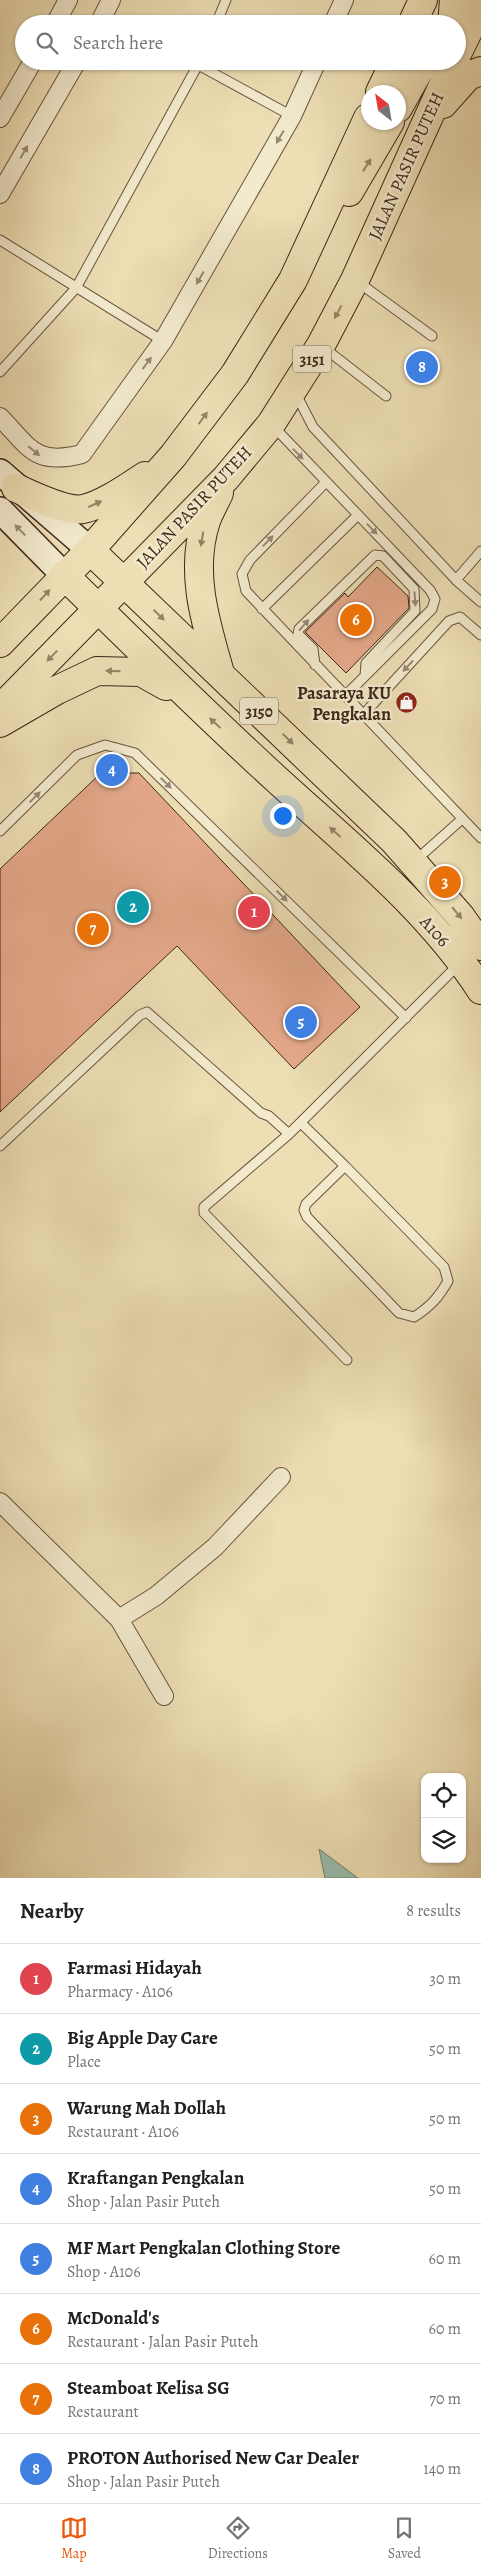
<!DOCTYPE html>
<html lang="en">
<head>
<meta charset="utf-8">
<style>
  :root { --surface:#fff; --page:#f2f2f2; --text:#202124; --muted:#757577; --line:#e0e0e0; --accent:#ea580c }
  body { margin:0; font-family:Alegreya,serif; background:var(--page); color:var(--text) }
  .controls { position:absolute; right:15px; bottom:15px; display:grid; overflow:hidden; border-radius:10px; box-shadow:0 1px 4px #0004 }
  .controls button { width:45px; height:45px; display:grid; place-items:center; padding:0; border:0; border-bottom:1px solid var(--line); background:var(--surface); color:var(--text); font:25px sans-serif }
  .compass { position:absolute; left:361px; top:85px; width:45px; height:45px; border-radius:50%; background:var(--surface); box-shadow:0 1px 4px #0004; rotate:329deg }
  .you { position:absolute; left:282px; top:815px; width:18px; height:18px; margin:-12px; border:4px solid #fff; border-radius:50%; background:#1a73e8; box-shadow:0 0 0 8px #1a73e833 }
  .badge { display:grid; place-items:center; width:32px; height:32px; border-radius:50%; background:var(--accent); color:#fff; font-size:16px; font-weight:700 }
  .pin { position:absolute; translate:-50% -50%; border:2px solid #fff; box-shadow:0 1px 5px #0006 }
  .list { margin:0; padding:0; list-style:none }
  h2 { display:flex; justify-content:space-between; align-items:center; height:65px; margin:0; padding:0 20px; font-size:21px }
  h2 small { font-size:16px; font-weight:400; color:var(--muted) }
  .list li { display:grid; grid-template-columns:32px 1fr auto; gap:15px; align-items:center; box-sizing:border-box; height:70px; padding:0 20px; border-top:1px solid var(--line) }
  .list b { display:block; font-size:19px; white-space:nowrap }
  .list p { margin:0; font-size:16px; white-space:nowrap; color:var(--muted) }
  .list em { font-size:16px; font-style:normal; color:var(--muted) }
  .icon { flex:none; width:28px; height:28px; fill:none; stroke:currentColor; stroke-width:2; stroke-linecap:round; stroke-linejoin:round }
  .map { position:relative; flex:none; width:481px; height:1878px; overflow:hidden }
  .search { position:absolute; background:var(--surface); box-shadow:0 1px 4px #0004; left:15px; right:15px; top:15px; height:55px; display:flex; align-items:center; gap:12px; box-sizing:border-box; padding:0 18px; border-radius:28px; color:var(--muted); font-size:19px }
  .sheet { height:625px; background:var(--surface) }
  nav { display:flex; justify-content:space-around; align-items:center; box-sizing:border-box; height:70px; border-top:1px solid var(--line); background:var(--surface); font-size:14px; color:var(--muted) }
  nav a { display:grid; justify-items:center; gap:2px }
  nav .on { color:var(--accent) }
  .map>svg:first-child { display:block }
  .water { fill:#99bcac; stroke:#748071 }
  .building { fill:#e5a98b; stroke:#3d2619 }
  .lines { fill:none; stroke-linecap:round; stroke-linejoin:round }
  .lane-casing { stroke:#695440; stroke-width:11 }
  .street-casing { stroke:#695440; stroke-width:20 }
  .secondary-casing { stroke:#3d2619; stroke-width:28 }
  .primary-casing { stroke:#3d2619; stroke-width:30 }
  .lane { stroke:#f3eace; stroke-width:9 }
  .street { stroke:#f3eace; stroke-width:18 }
  .secondary { stroke:#f3eace; stroke-width:25 }
  .primary { stroke:#eddeb4; stroke-width:28 }
  .oneway { fill:#988874 }
  .oneway2 { fill:#958266 }
  .labels { text-anchor:middle; stroke-width:5; stroke-linejoin:round; paint-order:stroke }
  .shield { fill:#f3eace; stroke:#74614f; stroke-width:1 }
  .shield-label { font-size:16px; font-weight:bold; fill:#3d2619 }
  .street-label { font-size:18px; fill:#3d2619; stroke:#f3eace }
  .poi-label { font-size:18px; font-weight:bold; fill:#3d2619; stroke:#f3eace; text-anchor:end }
</style>
</head>
<body>
<div class="map">
<svg width="481" height="1878" viewBox="0 0 481 1878">
  <rect width="100%" height="100%" fill="#eddeb4"/>
  <filter id="stains"><feTurbulence type="fractalNoise" baseFrequency=".004" numOctaves="4"/><feColorMatrix values="0 0 0 0 .2 0 0 0 0 .09 0 0 0 0 .02 0 0 0 .5 -.17"/></filter>
  <radialGradient id="worn" r=".72"><stop offset=".6" stop-color="#630" stop-opacity="0"/><stop offset="1" stop-color="#630" stop-opacity=".3"/></radialGradient>
  <!-- water -->
  <path class="water" d="M 319,1849 L 358,1878 L 325,1878 Z"/>
  <!-- building -->
  <path class="building" d="M 377,567 L 408,596 L 409,608 L 346,673 L 305,632 L 345,593 L 348,597 Z
    M 101,773 L 139,773 L 360,1007 L 294,1069 L 177,946 L 0,1112 L 0,869 Z"/>
  <g class="lines">
    <defs>
      <path id="lane" d="M 103,17 L 116,24
        M 216,24 L 226,0
        M 191,61 L 292,116
        M 0,240 L 163,341
        M 358,282 L 432,336
        M 323,347 L 386,396
        M 0,372 L 76,288 L 200,61
        M 296,394 L 313,427 L 456,580 L 481,602
        M 273,426 L 430,590 L 435,599 L 432,609 L 345,696
        M 326,482 L 250,560 L 242,574 L 246,591 L 481,838
        M 456,580 L 481,551
        M 262,609 L 358,515
        M 315,665 L 313,649 L 298,634 L 299,629 L 375,555 L 383,556 L 414,589 L 415,611 L 366,663 L 365,676
        M 363,715 L 449,621 L 460,617 L 481,635
        M 0,831 L 77,755 L 105,745 L 135,753 L 406,1018
        M 416,860 L 462,819
        M 301,1123 L 345,1166 L 306,1204 L 304,1210 L 307,1217 L 399,1313 L 414,1317 C 430,1307 439,1297 448,1281 L 444,1267 L 345,1166
        M 289,1134 L 204,1207 L 204,1213 L 347,1360
        M 0,1146 L 140,1015 L 147,1012 L 261,1113 L 269,1116 L 289,1134 L 458,965"/>
      <path id="street" d="M 55,24 L 68,0
        M 99,24 L 111,0
        M 333,24 L 344,0
        M 0,118 L 33,61
        M 0,194 L 77,61
        M 0,417 C 30,448 35,466 82,454 L 163,341 L 292,116 L 317,61
        M 0,1502 L 119,1619 L 156,1596 L 215,1547 L 281,1477
        M 119,1619 L 164,1696"/>
      <path id="secondary" d="M 0,472 L 90,550
        M 0,510 L 64,575"/>
      <path id="primary" d="M 412,24 L 423,0
        M 452,24 L 454,0
        M 457,54 L 481,5
        M 380,92 L 395,61
        M 443,104 L 468,76 L 481,71
        M 398,108 L 421,67 L 427,61
        M 349,192 L 390,122
        M 16,488 C 31,495 67,512 83,509 C 103,505 128,487 145,476
        M 219,493 C 215,502 209,512 206,521 C 189,572 206,624 220,673
        M 90,550 L 394,841 L 461,917 L 481,946
        M 64,575 C 133,643 202,711 274,777 C 346,843 427,907 481,990
        M 0,643 L 90,550 L 173,456 L 235,374 L 293,280 L 368,118
        M 0,709 L 226,478 L 271,424 L 321,345 L 355,280 L 454,61
        M 0,723 L 57,690 L 97,671 L 141,672 L 166,686"/>
    </defs>
    <!-- lane casing -->
    <use href="#lane" class="lane-casing"/>
    <!-- street casing -->
    <use href="#street" class="street-casing"/>
    <!-- secondary casing -->
    <use href="#secondary" class="secondary-casing"/>
    <!-- primary casing -->
    <use href="#primary" class="primary-casing"/>
    <!-- lane -->
    <use href="#lane" class="lane"/>
    <!-- street -->
    <use href="#street" class="street"/>
    <!-- secondary -->
    <use href="#secondary" class="secondary"/>
    <!-- primary -->
    <use href="#primary" class="primary"/>
  </g>
  <!-- one-way arrows -->
  <defs><path id="oneway-solid" d="M-6-.8H1V-3.2L6.5 0L1 3.2V.8H-6Z" transform="scale(1.25)"/></defs>
  <g class="oneway">
    <use href="#oneway-solid" transform="translate(280 137) rotate(120)"/>
    <use href="#oneway-solid" transform="translate(24 152) rotate(-60)"/>
    <use href="#oneway-solid" transform="translate(200 278) rotate(120)"/>
    <use href="#oneway-solid" transform="translate(147 363) rotate(-54)"/>
    <use href="#oneway-solid" transform="translate(34 451) rotate(40)"/>
    <use href="#oneway-solid" transform="translate(298 454) rotate(46)"/>
    <use href="#oneway-solid" transform="translate(372 529) rotate(46)"/>
    <use href="#oneway-solid" transform="translate(20 530) rotate(-134)"/>
    <use href="#oneway-solid" transform="translate(268 541) rotate(-46)"/>
    <use href="#oneway-solid" transform="translate(415 599) rotate(86)"/>
    <use href="#oneway-solid" transform="translate(304 625) rotate(-49)"/>
    <use href="#oneway-solid" transform="translate(408 666) rotate(133)"/>
    <use href="#oneway-solid" transform="translate(166 783) rotate(44)"/>
    <use href="#oneway-solid" transform="translate(35 797) rotate(-44)"/>
    <use href="#oneway-solid" transform="translate(282 896) rotate(44)"/>
  </g>
  <g class="oneway2">
    <use href="#oneway-solid" transform="translate(367 165) rotate(-58)"/>
    <use href="#oneway-solid" transform="translate(338 312) rotate(118)"/>
    <use href="#oneway-solid" transform="translate(203 418) rotate(-54)"/>
    <use href="#oneway-solid" transform="translate(95 504) rotate(-24)"/>
    <use href="#oneway-solid" transform="translate(202 539) rotate(100)"/>
    <use href="#oneway-solid" transform="translate(45 595) rotate(-47)"/>
    <use href="#oneway-solid" transform="translate(159 615) rotate(44)"/>
    <use href="#oneway-solid" transform="translate(52 656) rotate(134)"/>
    <use href="#oneway-solid" transform="translate(113 671) rotate(-179)"/>
    <use href="#oneway-solid" transform="translate(215 723) rotate(-138)"/>
    <use href="#oneway-solid" transform="translate(288 739) rotate(44)"/>
    <use href="#oneway-solid" transform="translate(335 832) rotate(-138)"/>
    <use href="#oneway-solid" transform="translate(457 913) rotate(50)"/>
  </g>
  <!-- icons -->
  <defs>
    <symbol id="shop-disc" viewBox="-11 -11 22 22"><circle r="9.5" fill="#8f2418" stroke="#f3eace"/><path d="M-5-2.5h2.3a2.7 3.5 0 0 1 5.4 0H5L5.5 6h-11ZM-1.5-2.5h3a1.5 2.3 0 0 0-3 0Z" fill="#fff"/></symbol>
  </defs>
  <g fill-rule="evenodd">
    <use href="#shop-disc" x="394" y="690" width="25" height="25"/>
  </g>
  <g class="labels">
    <!-- shield labels -->
    <g class="shield">
      <rect x="293" y="345.5" width="38" height="27" rx="4"/>
      <rect x="240" y="697.5" width="38" height="27" rx="4"/>
    </g>
    <g class="shield-label">
      <text x="312" y="365">3151</text>
      <text x="259" y="717">3150</text>
    </g>
    <!-- street labels -->
    <g class="street-label">
      <text transform="translate(406 166) rotate(-66)" y="6">JALAN PASIR PUTEH</text>
      <text transform="translate(194 507) rotate(-47)" y="6">JALAN PASIR PUTEH</text>
      <text transform="translate(435 931) rotate(48)" y="6">A106</text>
    </g>
    <!-- poi labels -->
    <g class="poi-label">
      <text x="391" y="699">Pasaraya KU<tspan x="391" dy="21">Pengkalan</tspan></text>
    </g>
  </g>
  <rect width="100%" height="100%" filter="url(#stains)"/>
  <rect width="100%" height="100%" fill="url(#worn)"/>
</svg>
<div class="controls">
<button><svg class="icon" aria-label="locate" viewBox="0 0 24 24"><circle cx="12" cy="12" r="6"/><path d="M12 2v4M12 18v4M2 12h4M18 12h4"/></svg></button>
<button><svg class="icon" aria-label="layers" viewBox="0 0 24 24"><path d="M12 4l9 5-9 5-9-5zM3 14l9 5 9-5"/></svg></button>
</div>
<svg class="compass" viewBox="-18 -18 36 36"><path d="M0-13l5 13h-10z" fill="#e53935"/><path d="M0 13l5-13h-10z" fill="#757577"/></svg>
<div class="you"></div>
<div class="pin badge" style="left:254px;top:912px;background:#e0444e">1</div>
<div class="pin badge" style="left:133px;top:907px;background:#0f9aa8">2</div>
<div class="pin badge" style="left:445px;top:882px;background:#e8710a">3</div>
<div class="pin badge" style="left:112px;top:770px;background:#3f7fe0">4</div>
<div class="pin badge" style="left:301px;top:1022px;background:#3f7fe0">5</div>
<div class="pin badge" style="left:356px;top:620px;background:#e8710a">6</div>
<div class="pin badge" style="left:93px;top:929px;background:#e8710a">7</div>
<div class="pin badge" style="left:422px;top:367px;background:#3f7fe0">8</div>
<div class="search"><svg class="icon" aria-label="search" viewBox="0 0 24 24"><circle cx="10" cy="10" r="6"/><path d="M15 15l6 6"/></svg>Search here</div>
</div>
<section class="sheet">
<h2>Nearby<small>8 results</small></h2>
<ul class="list">
<li><span class="badge" style="background:#e0444e">1</span><div><b>Farmasi Hidayah</b><p>Pharmacy · A106</p></div><em>30 m</em></li>
<li><span class="badge" style="background:#0f9aa8">2</span><div><b>Big Apple Day Care</b><p>Place</p></div><em>50 m</em></li>
<li><span class="badge" style="background:#e8710a">3</span><div><b>Warung Mah Dollah</b><p>Restaurant · A106</p></div><em>50 m</em></li>
<li><span class="badge" style="background:#3f7fe0">4</span><div><b>Kraftangan Pengkalan</b><p>Shop · Jalan Pasir Puteh</p></div><em>50 m</em></li>
<li><span class="badge" style="background:#3f7fe0">5</span><div><b>MF Mart Pengkalan Clothing Store</b><p>Shop · A106</p></div><em>60 m</em></li>
<li><span class="badge" style="background:#e8710a">6</span><div><b>McDonald's</b><p>Restaurant · Jalan Pasir Puteh</p></div><em>60 m</em></li>
<li><span class="badge" style="background:#e8710a">7</span><div><b>Steamboat Kelisa SG</b><p>Restaurant</p></div><em>70 m</em></li>
<li><span class="badge" style="background:#3f7fe0">8</span><div><b>PROTON Authorised New Car Dealer</b><p>Shop · Jalan Pasir Puteh</p></div><em>140 m</em></li>
</ul>
</section>
<nav>
<a class="on"><svg class="icon" aria-label="map" viewBox="0 0 24 24"><path d="M3 6l6-2 6 2 6-2v14l-6 2-6-2-6 2zM9 4v14M15 6v14"/></svg>Map</a>
<a><svg class="icon" aria-label="directions" viewBox="0 0 24 24"><path d="M12 3l9 9-9 9-9-9zM9 14v-3h6M13 9l2 2-2 2"/></svg>Directions</a>
<a><svg class="icon" aria-label="saved" viewBox="0 0 24 24"><path d="M7 4h10v16l-5-4-5 4z"/></svg>Saved</a>
</nav>
</body>
</html>
